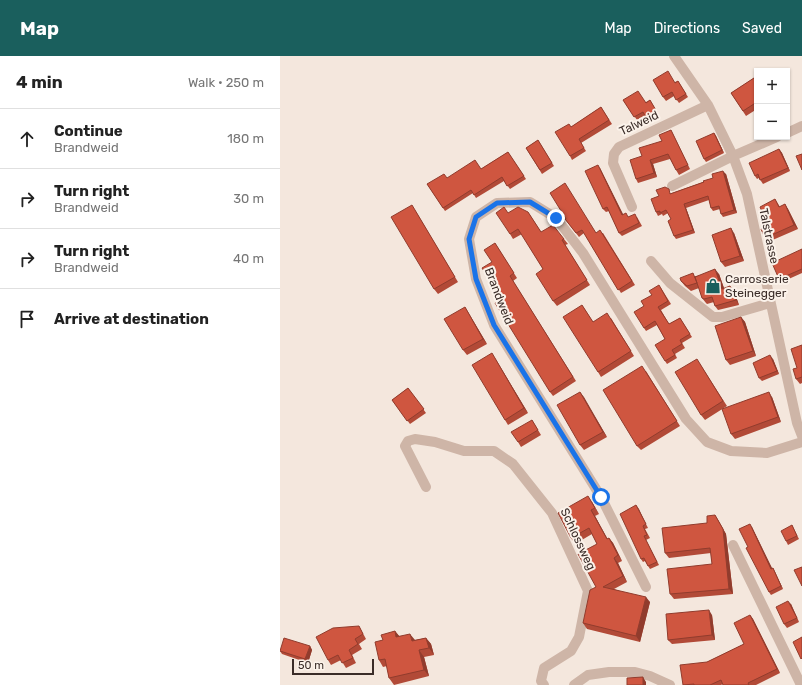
<!DOCTYPE html>
<html lang="en">
<head>
<meta charset="utf-8">
<style>
  :root { --surface:#fff; --page:#f6f6f6; --text:#222; --muted:#767676; --line:#e0e0e0; --accent:#1a5f5d }
  body { margin:0; font-family:Rubik,sans-serif; background:var(--page); color:var(--text) }
  .controls { position:absolute; right:12px; top:12px; display:grid; overflow:hidden; border-radius:0px; box-shadow:0 1px 3px #0004 }
  .controls button { width:36px; height:36px; display:grid; place-items:center; padding:0; border:0; border-bottom:1px solid var(--line); background:var(--surface); color:var(--text); font:20px sans-serif }
  .scale { position:absolute; left:12px; bottom:10px; width:82px; box-sizing:border-box; padding-left:4px; border:2px solid #3a2c28; border-top:0; font-size:11px; line-height:14px; white-space:nowrap; color:#3a2c28; -webkit-text-stroke:3px #fbf2ea; paint-order:stroke }
  .stop { position:absolute; width:12px; height:12px; margin:-9px; border:3px solid #1a73e8; border-radius:50%; background:#fff }
  .stop.end { background:#1a73e8; border-color:#fff; box-shadow:0 1px 4px #0008 }
  .list { margin:0; padding:0; list-style:none }
  h2 { display:flex; justify-content:space-between; align-items:center; height:52px; margin:0; padding:0 16px; font-size:17px }
  h2 small { font-size:13px; font-weight:400; color:var(--muted) }
  .list li { display:grid; grid-template-columns:26px 1fr auto; gap:12px; align-items:center; box-sizing:border-box; height:60px; padding:0 16px; border-top:1px solid var(--line) }
  .list b { display:block; font-size:15px; white-space:nowrap }
  .list p { margin:0; font-size:13px; white-space:nowrap; color:var(--muted) }
  .list em { font-size:13px; font-style:normal; color:var(--muted) }
  .icon { flex:none; width:22px; height:22px; fill:none; stroke:currentColor; stroke-width:2; stroke-linecap:round; stroke-linejoin:round }
  .map { position:relative; flex:none; width:522px; height:629px; overflow:hidden }
  header { display:flex; align-items:center; gap:24px; box-sizing:border-box; height:56px; padding:0 20px; background:var(--accent); color:#fff }
  header strong { font-size:19px }
  nav { display:flex; gap:22px; margin-inline-start:auto; font-size:14px }
  main { display:flex }
  aside { flex:1; background:var(--surface) }
  .map>svg:first-child { display:block }
  .lines { fill:none; stroke-linecap:round; stroke-linejoin:round }
  .minor { stroke:#ceb5a7; stroke-width:10 }
  .wall { fill:#b24a37 }
  .shaded-wall { fill:#913c2d }
  .building { fill:#cf5640; stroke:#913c2d }
  .route { stroke:#1a73e8; stroke-width:5 }
  .labels { text-anchor:middle; stroke-width:4; stroke-linejoin:round; paint-order:stroke }
  .street-label { font-size:12px; fill:#3a2c28; stroke:#fbf2ea }
  .poi-label { font-size:12px; fill:#3a2c28; stroke:#fbf2ea; text-anchor:start }
</style>
</head>
<body>
<header>
<strong>Map</strong>
<nav><a>Map</a><a>Directions</a><a>Saved</a></nav>
</header>
<main>
<aside>
<h2>4 min<small>Walk · 250 m</small></h2>
<ul class="list">
<li><svg class="icon" aria-label="ahead" viewBox="0 0 24 24"><path d="M12 20V5M6 11l6-6 6 6"/></svg><div><b>Continue</b><p>Brandweid</p></div><em>180 m</em></li>
<li><svg class="icon" aria-label="right" viewBox="0 0 24 24"><path d="M7 20v-9h11M14 6l5 5-5 5"/></svg><div><b>Turn right</b><p>Brandweid</p></div><em>30 m</em></li>
<li><svg class="icon" aria-label="right" viewBox="0 0 24 24"><path d="M7 20v-9h11M14 6l5 5-5 5"/></svg><div><b>Turn right</b><p>Brandweid</p></div><em>40 m</em></li>
<li><svg class="icon" aria-label="arrive" viewBox="0 0 24 24"><path d="M6 21V4h12l-3 4 3 4H6"/></svg><div><b>Arrive at destination</b></div></li>
</ul>
</aside>
<div class="map">
<svg width="522" height="629" viewBox="0 0 522 629">
  <rect width="100%" height="100%" fill="#f4e7dd"/>
  <g class="lines">
    <!-- minor -->
    <path class="minor" d="M 394,0 L 428,49 L 453,100 L 467,138 L 517,367 L 522,380
      M 507,77 L 522,70
      M 392,130 L 453,100 L 497,81
      M 352,151 L 333,107 L 334,98 L 339,91 L 428,49
      M 371,205 L 390,227 L 433,261 L 442,261 L 490,247
      M 146,431 L 125,390 L 128,385 L 135,383 L 155,386 L 184,395 L 214,395 L 233,408 L 272,457 L 308,535 L 299,581 L 291,595 L 264,612 L 261,625 L 264,629
      M 453,489 L 521,629
      M 366,531 L 321,441 L 214,269 L 196,223 L 189,183 L 196,161 L 217,147 L 250,146 L 276,162 L 303,197 L 406,363 L 427,386 L 451,395 L 487,397 L 522,386
      M 294,629 L 308,619 L 329,616 L 355,616 L 370,620 L 390,629"/>
  </g>
  <!-- wall -->
  <path class="wall" d="M 477,20 L 477,53 L 466,60 L 451,37 Z
    M 398,25 L 408,41 L 399,47 L 394,40 L 386,45 L 383,41 L 395,26 Z
    M 343,44 L 366,46 L 370,44 L 379,59 L 369,65 L 365,59 L 357,64 Z
    M 321,51 L 332,68 L 301,87 L 306,95 L 292,104 L 290,100 L 291,71 Z
    M 391,74 L 393,78 L 410,113 L 399,119 L 396,114 L 390,103 L 373,108 L 377,121 L 358,127 L 356,123 L 362,100 L 382,85 Z
    M 434,77 L 436,80 L 444,97 L 426,106 L 424,103 Z
    M 258,84 L 274,110 L 262,118 L 246,92 Z
    M 499,93 L 502,97 L 510,115 L 483,128 L 479,122 L 477,123 L 475,120 Z
    M 228,96 L 246,123 L 230,133 L 224,125 L 196,142 L 193,137 L 165,155 L 147,128 L 201,113 Z
    M 320,112 L 343,159 L 348,161 L 357,161 L 362,170 L 342,180 L 339,177 L 329,155 L 326,156 L 323,153 Z
    M 446,118 L 457,157 L 443,161 L 441,158 L 440,153 L 433,155 L 431,152 L 429,144 L 406,152 L 415,177 L 396,183 L 394,180 L 391,163 L 388,157 L 383,160 L 382,158 L 378,160 L 376,156 L 379,140 L 392,137 Z
    M 495,143 L 500,151 L 505,148 L 508,153 L 518,173 L 488,186 L 485,182 Z
    M 135,154 L 178,226 L 158,238 L 154,233 Z
    M 248,156 L 261,176 L 284,183 L 288,188 L 285,189 L 310,229 L 277,250 L 273,245 L 263,213 L 242,178 L 233,183 L 230,178 L 228,157 Z
    M 285,163 L 316,177 L 323,177 L 355,229 L 341,237 L 304,177 L 299,181 Z
    M 454,177 L 464,205 L 445,211 L 441,206 Z
    M 215,187 L 237,222 L 233,225 L 296,325 L 273,340 L 270,336 L 222,243 Z
    M 522,193 L 522,217 L 502,226 L 499,223 Z
    M 439,218 L 444,232 L 454,235 L 459,249 L 438,254 L 435,250 L 434,246 L 427,248 L 426,247 L 422,242 L 419,232 L 411,235 L 405,230 L 401,225 L 416,220 Z
    M 381,232 L 391,248 L 381,254 L 389,268 L 400,262 L 412,281 L 402,287 L 405,292 L 395,298 L 397,302 L 387,308 L 385,305 L 385,283 L 377,269 L 366,275 L 364,272 L 364,250 L 372,239 Z
    M 302,249 L 313,266 L 331,262 L 354,300 L 321,321 L 318,316 Z
    M 185,251 L 207,288 L 187,299 L 183,294 Z
    M 461,261 L 465,266 L 476,300 L 450,309 L 446,304 Z
    M 522,289 L 522,327 L 520,328 L 516,323 L 517,312 Z
    M 215,302 L 248,357 L 228,369 L 225,364 Z
    M 493,303 L 499,318 L 482,325 L 479,322 Z
    M 420,308 L 447,350 L 425,364 L 421,359 Z
    M 366,315 L 400,370 L 361,394 L 357,390 Z
    M 128,332 L 146,357 L 130,368 L 112,344 Z
    M 300,336 L 327,381 L 304,394 L 300,389 Z
    M 492,341 L 501,366 L 455,383 L 451,378 Z
    M 252,364 L 261,379 L 241,391 L 238,386 Z
    M 312,446 L 319,458 L 315,460 L 327,483 L 329,482 L 333,487 L 342,505 L 338,507 L 347,526 L 334,533 L 370,546 L 360,586 L 307,573 L 303,567 L 316,531 L 317,488 L 312,478 L 295,488 L 291,482 Z
    M 356,449 L 368,472 L 365,473 L 370,482 L 366,484 L 379,509 L 370,513 L 365,505 L 363,506 L 361,503 Z
    M 435,459 L 438,464 L 446,478 L 453,538 L 394,543 L 390,538 L 432,508 L 431,497 L 389,502 L 385,497 L 427,467 Z
    M 512,469 L 519,483 L 508,489 L 506,485 Z
    M 472,471 L 492,513 L 493,512 L 495,516 L 503,533 L 491,539 L 489,536 L 468,491 Z
    M 511,548 L 519,566 L 507,572 L 504,568 Z
    M 432,559 L 435,584 L 392,588 L 388,584 Z
    M 470,559 L 473,563 L 500,617 L 476,629 L 443,629 L 443,628 L 441,629 L 403,629 L 427,606 L 464,588 Z
    M 79,570 L 86,583 L 79,588 L 82,593 L 72,599 L 76,607 L 66,612 L 61,604 L 51,609 L 48,604 Z
    M 115,575 L 119,580 L 135,584 L 146,582 L 151,588 L 154,599 L 144,601 L 149,620 L 114,629 L 109,622 L 107,610 L 103,611 L 99,604 Z
    M 30,590 L 32,594 L 28,607 L 2,598 L 0,595 Z"/>
  <!-- shaded-wall -->
  <path class="shaded-wall" d="M 434,77 L 436,80 L 444,97 L 442,94 Z
    M 499,93 L 502,97 L 510,115 L 508,112 Z
    M 370,104 L 373,108 L 377,121 L 374,117 Z
    M 318,109 L 320,112 L 345,162 L 342,159 Z
    M 443,115 L 446,118 L 457,157 L 454,154 Z
    M 404,148 L 406,152 L 415,177 L 413,174 Z
    M 505,148 L 508,153 L 518,173 L 514,169 Z
    M 451,172 L 454,177 L 464,205 L 460,200 Z
    M 435,213 L 439,218 L 446,238 L 442,233 Z
    M 450,230 L 454,235 L 459,249 L 456,244 Z
    M 185,251 L 188,256 L 207,288 L 203,283 Z
    M 461,261 L 465,266 L 476,300 L 473,295 Z
    M 212,297 L 248,357 L 244,352 Z
    M 490,299 L 493,303 L 499,318 L 497,315 Z
    M 300,336 L 304,341 L 327,381 L 323,376 Z
    M 489,336 L 492,341 L 501,366 L 498,361 Z
    M 308,440 L 312,446 L 319,458 L 315,452 Z
    M 356,449 L 359,453 L 368,472 L 366,468 Z
    M 311,454 L 315,460 L 331,489 L 327,483 Z
    M 435,459 L 438,464 L 446,478 L 453,538 L 449,533 Z
    M 470,468 L 472,471 L 494,516 L 491,513 Z
    M 329,482 L 333,487 L 342,505 L 338,499 Z
    M 334,502 L 338,507 L 347,526 L 343,520 Z
    M 493,512 L 495,516 L 503,533 L 501,530 Z
    M 366,541 L 370,546 L 360,586 L 356,580 Z
    M 508,545 L 511,548 L 519,566 L 517,562 Z
    M 429,554 L 432,559 L 435,584 L 432,579 Z
    M 470,559 L 473,563 L 500,617 L 497,613 Z
    M 115,575 L 120,581 L 116,581 Z
    M 130,578 L 135,584 L 132,585 Z
    M 146,582 L 151,588 L 154,599 L 149,592 Z
    M 30,590 L 32,594 L 28,607 L 25,603 Z
    M 139,594 L 144,601 L 149,620 L 144,614 Z
    M 363,621 L 366,626 L 366,629 L 363,629 Z"/>
  <!-- building -->
  <path class="building" d="M 388,15 L 395,27 L 398,25 L 406,38 L 396,44 L 392,36 L 383,41 L 373,24 Z
    M 477,20 L 477,46 L 463,55 L 451,37 Z
    M 358,35 L 366,47 L 370,44 L 377,56 L 366,62 L 363,56 L 354,61 L 343,44 Z
    M 321,51 L 329,64 L 299,83 L 304,92 L 290,100 L 275,76 L 289,68 L 291,71 Z
    M 391,74 L 408,109 L 396,114 L 388,98 L 370,104 L 374,117 L 356,123 L 350,104 L 362,100 L 359,92 L 382,85 L 379,79 Z
    M 434,77 L 442,94 L 424,103 L 416,85 Z
    M 258,84 L 272,107 L 260,114 L 246,92 Z
    M 499,93 L 508,112 L 480,124 L 478,118 L 475,120 L 469,107 Z
    M 228,96 L 244,120 L 227,130 L 222,121 L 194,139 L 191,134 L 163,152 L 147,128 L 164,118 L 167,122 L 195,104 L 201,113 Z
    M 522,98 L 522,114 L 516,100 Z
    M 318,109 L 342,159 L 346,157 L 348,161 L 355,158 L 359,167 L 339,177 L 327,151 L 323,153 L 305,115 Z
    M 443,115 L 454,154 L 441,158 L 439,150 L 431,152 L 428,140 L 404,148 L 413,174 L 394,180 L 388,165 L 391,163 L 386,154 L 380,157 L 380,155 L 376,156 L 371,143 L 379,140 L 376,134 L 385,131 L 389,133 L 390,138 L 424,126 L 423,125 L 433,122 L 432,118 Z
    M 285,127 L 316,177 L 320,174 L 352,225 L 338,234 L 302,174 L 296,177 L 285,163 L 286,163 L 270,137 Z
    M 495,143 L 499,151 L 505,148 L 514,169 L 485,182 L 481,173 L 488,169 L 480,151 Z
    M 132,149 L 175,221 L 154,233 L 111,161 Z
    M 224,151 L 228,157 L 238,151 L 248,156 L 261,176 L 273,169 L 284,183 L 282,184 L 307,224 L 273,245 L 256,218 L 263,213 L 238,173 L 230,178 L 216,157 Z
    M 451,172 L 460,200 L 441,206 L 432,179 Z
    M 215,187 L 234,217 L 230,220 L 293,321 L 270,336 L 215,247 L 222,243 L 202,212 L 212,206 L 204,194 Z
    M 522,193 L 522,213 L 499,223 L 492,207 Z
    M 435,213 L 442,233 L 450,230 L 456,244 L 435,250 L 432,241 L 424,243 L 422,242 L 415,221 Z
    M 413,217 L 417,227 L 407,230 L 401,225 L 400,222 Z
    M 379,229 L 388,245 L 378,251 L 389,268 L 400,262 L 410,278 L 400,284 L 402,288 L 392,294 L 395,299 L 385,305 L 375,289 L 385,283 L 375,265 L 364,272 L 354,256 L 364,250 L 361,245 L 372,239 L 369,235 Z
    M 302,249 L 313,266 L 327,257 L 351,295 L 318,316 L 283,261 Z
    M 185,251 L 203,283 L 183,294 L 164,263 Z
    M 461,261 L 473,295 L 446,304 L 435,270 Z
    M 522,289 L 522,321 L 516,323 L 513,313 L 517,312 L 511,293 Z
    M 212,297 L 244,352 L 225,364 L 192,309 Z
    M 490,299 L 497,315 L 479,322 L 473,307 Z
    M 417,303 L 443,345 L 421,359 L 395,316 Z
    M 362,310 L 397,365 L 357,390 L 323,334 Z
    M 128,332 L 144,353 L 127,365 L 112,344 Z
    M 300,336 L 323,376 L 300,389 L 277,349 Z
    M 489,336 L 498,361 L 451,378 L 442,353 Z
    M 252,364 L 258,374 L 238,386 L 231,376 Z
    M 308,440 L 315,452 L 311,454 L 327,483 L 329,482 L 338,499 L 334,502 L 343,520 L 323,531 L 366,541 L 356,580 L 303,567 L 310,534 L 316,531 L 298,498 L 317,488 L 309,472 L 291,482 L 278,457 Z
    M 356,449 L 366,468 L 363,470 L 367,479 L 364,480 L 377,506 L 368,510 L 364,502 L 361,503 L 340,458 Z
    M 435,459 L 443,473 L 449,533 L 390,538 L 387,513 L 432,508 L 430,492 L 385,497 L 382,472 L 427,467 L 427,460 Z
    M 470,468 L 491,513 L 493,512 L 501,530 L 489,536 L 466,492 L 468,491 L 459,473 Z
    M 512,469 L 517,480 L 506,485 L 501,475 Z
    M 522,511 L 522,530 L 514,514 Z
    M 508,545 L 517,562 L 504,568 L 496,551 Z
    M 429,554 L 432,579 L 388,584 L 386,558 Z
    M 470,559 L 497,613 L 468,627 L 469,629 L 443,629 L 441,624 L 430,629 L 414,629 L 414,628 L 403,629 L 400,609 L 427,606 L 464,588 L 454,567 Z
    M 79,570 L 83,578 L 75,583 L 78,588 L 69,594 L 73,602 L 62,607 L 58,599 L 48,604 L 36,581 L 53,572 Z
    M 115,575 L 116,581 L 130,578 L 132,585 L 146,582 L 149,592 L 139,594 L 144,614 L 109,622 L 105,603 L 99,604 L 95,586 L 103,584 L 101,579 Z
    M 522,581 L 522,602 L 521,603 L 513,586 Z
    M 4,582 L 30,590 L 25,603 L 0,595 Z
    M 363,621 L 363,629 L 347,629 L 347,622 Z"/>
  <g class="lines">
    <!-- route -->
    <path class="route" d="M 276,162 L 250,146 L 217,147 L 196,161 L 189,183 L 196,223 L 214,269 L 321,441"/>
  </g>
  <!-- icons -->
  <defs>
    <symbol id="shop-bare" viewBox="-9 -9 18 18"><path d="M-5-2.5h2.3a2.7 3.5 0 0 1 5.4 0H5L5.5 6h-11ZM-1.5-2.5h3a1.5 2.3 0 0 0-3 0Z" fill="#1a5f5d" stroke="#fbf2ea" stroke-width="2.5" paint-order="stroke"/></symbol>
  </defs>
  <g fill-rule="evenodd">
    <use href="#shop-bare" x="422" y="219" width="22" height="22"/>
  </g>
  <g class="labels">
    <!-- street labels -->
    <g class="street-label">
      <text transform="translate(359 67) rotate(-25)" y="4">Talweid</text>
      <text transform="translate(489 180) rotate(78)" y="4">Talstrasse</text>
      <text transform="translate(219 240) rotate(69)" y="4">Brandweid</text>
      <text transform="translate(298 483) rotate(65)" y="4">Schlossweg</text>
    </g>
    <!-- poi labels -->
    <g class="poi-label">
      <text x="445" y="227">Carrosserie<tspan x="445" dy="14">Steinegger</tspan></text>
    </g>
  </g>
</svg>
<div class="controls">
<button>+</button>
<button>−</button>
</div>
<div class="scale">50 m</div>
<div class="stop" style="left:321px;top:441px"></div>
<div class="stop end" style="left:276px;top:162px"></div>
</div>
</main>
</body>
</html>
